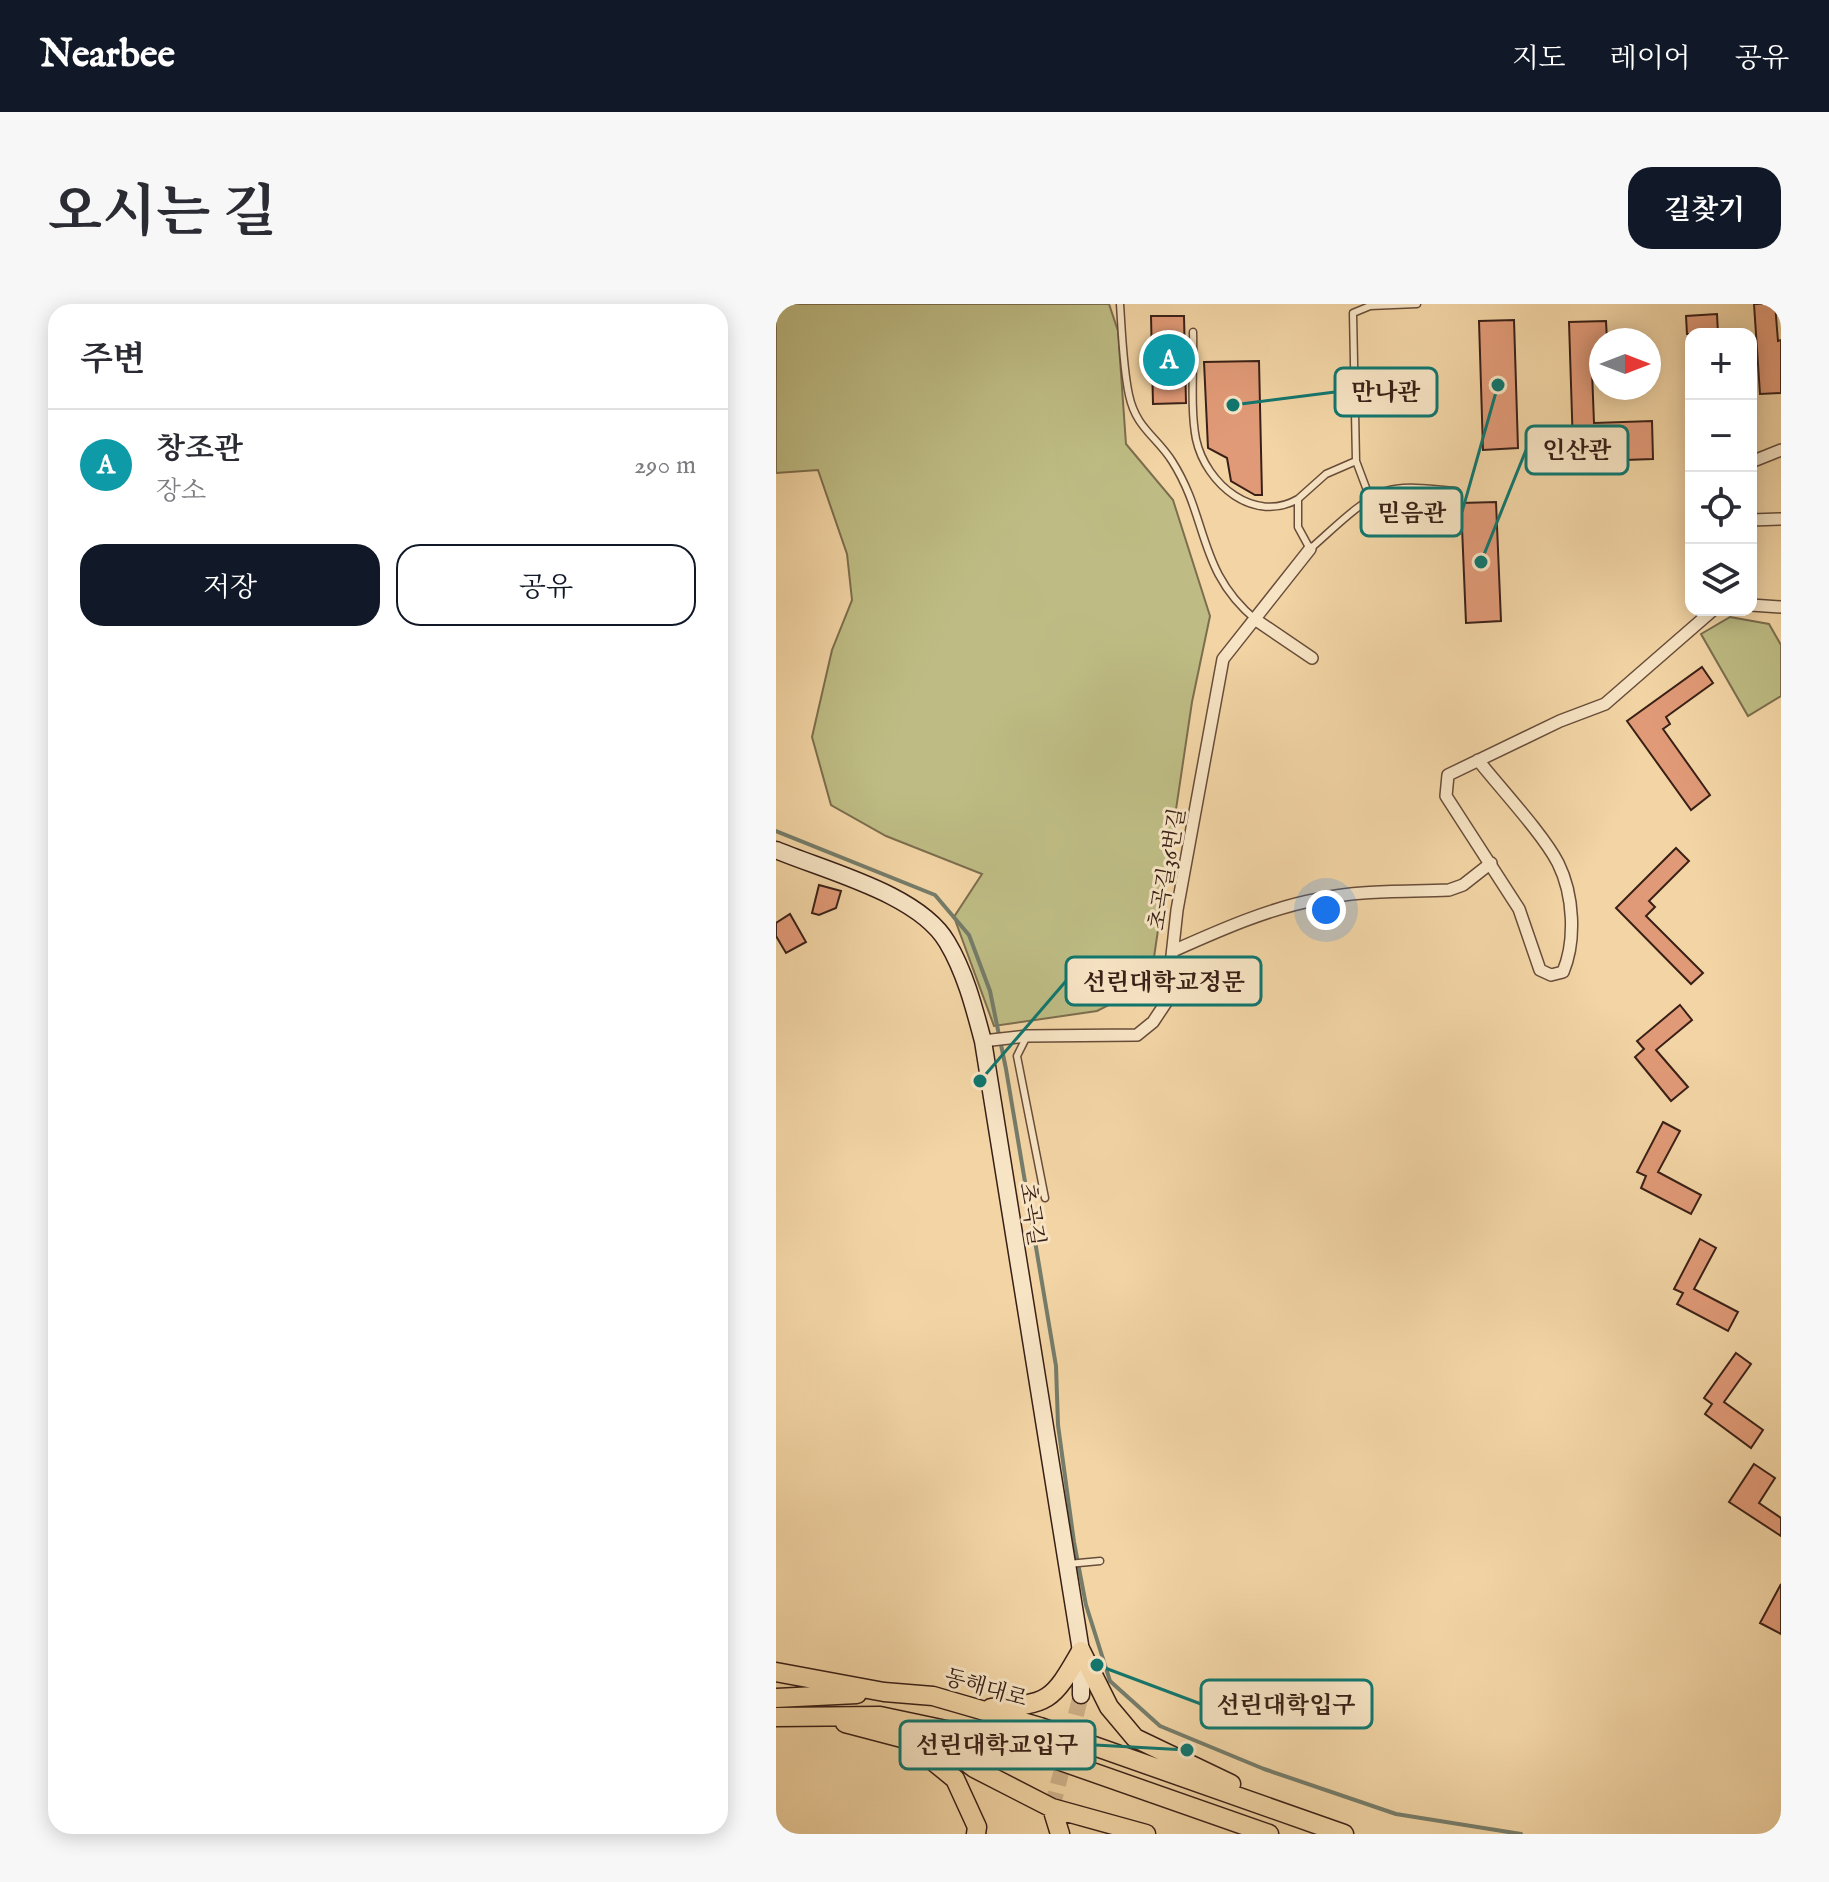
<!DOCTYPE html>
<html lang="ko">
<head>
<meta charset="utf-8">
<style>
  :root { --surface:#fff; --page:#f7f7f7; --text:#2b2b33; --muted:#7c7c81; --line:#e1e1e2; --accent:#111827 }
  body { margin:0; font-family:"IM FELL English","Noto Serif KR",serif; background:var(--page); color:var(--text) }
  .controls { position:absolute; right:24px; top:24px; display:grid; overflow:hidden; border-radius:16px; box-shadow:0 4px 20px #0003 }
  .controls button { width:72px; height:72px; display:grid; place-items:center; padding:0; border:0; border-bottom:2px solid var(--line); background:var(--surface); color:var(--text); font:40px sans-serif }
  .compass { position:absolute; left:813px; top:24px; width:72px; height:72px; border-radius:50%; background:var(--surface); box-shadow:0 4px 20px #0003; rotate:90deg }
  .you { position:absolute; left:550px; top:606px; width:28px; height:28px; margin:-20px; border:6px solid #fff; border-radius:50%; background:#1a73e8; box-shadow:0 0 0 12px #1a73e833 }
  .badge { display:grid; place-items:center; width:52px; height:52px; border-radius:50%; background:var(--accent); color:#fff; font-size:26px; font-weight:700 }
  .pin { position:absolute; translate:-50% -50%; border:4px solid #fff; box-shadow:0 2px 8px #0006 }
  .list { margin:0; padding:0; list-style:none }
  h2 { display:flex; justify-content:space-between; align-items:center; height:104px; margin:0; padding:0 32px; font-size:34px }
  h2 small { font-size:26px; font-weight:400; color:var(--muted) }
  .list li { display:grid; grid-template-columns:52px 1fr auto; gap:24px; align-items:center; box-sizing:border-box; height:112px; padding:0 32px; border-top:2px solid var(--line) }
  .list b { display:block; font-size:30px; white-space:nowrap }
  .list p { margin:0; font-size:26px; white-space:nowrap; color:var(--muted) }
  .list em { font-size:26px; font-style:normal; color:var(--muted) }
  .actions { display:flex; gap:16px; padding:24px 32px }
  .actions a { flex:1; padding:18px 0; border:2px solid var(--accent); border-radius:24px; text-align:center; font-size:28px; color:var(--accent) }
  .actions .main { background:var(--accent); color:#fff }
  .icon { flex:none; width:44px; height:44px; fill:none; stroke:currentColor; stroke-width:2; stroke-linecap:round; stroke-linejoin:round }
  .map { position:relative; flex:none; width:1005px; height:1530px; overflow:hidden; border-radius:24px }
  header { display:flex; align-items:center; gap:48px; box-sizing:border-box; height:112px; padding:0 40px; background:var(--accent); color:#fff }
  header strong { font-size:38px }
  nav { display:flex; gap:44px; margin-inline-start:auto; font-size:28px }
  .intro { display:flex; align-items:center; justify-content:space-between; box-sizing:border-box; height:192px; padding:0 48px }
  h1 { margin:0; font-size:56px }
  .button { padding:20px 36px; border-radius:24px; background:var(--accent); color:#fff; font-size:28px; font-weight:700 }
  main { display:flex; gap:48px; padding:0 48px }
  aside { flex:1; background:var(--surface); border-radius:24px; box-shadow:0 4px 20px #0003 }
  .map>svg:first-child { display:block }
  .green { fill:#bebc84; stroke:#7c6e4e; stroke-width:2 }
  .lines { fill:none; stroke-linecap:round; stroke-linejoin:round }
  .stream { stroke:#757c6a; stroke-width:4 }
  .building { fill:#e19a77; stroke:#392017; stroke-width:2 }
  .secondary-tunnel { stroke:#ceb189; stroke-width:16; stroke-dasharray:16 8; stroke-linecap:butt }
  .lane-casing { stroke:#684d3a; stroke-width:9 }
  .street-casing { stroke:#684d3a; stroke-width:14 }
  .secondary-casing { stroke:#392017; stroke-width:19 }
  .primary-casing { stroke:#392017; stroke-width:21 }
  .lane { stroke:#f7e4c4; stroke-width:6 }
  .street { stroke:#f7e4c4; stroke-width:11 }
  .secondary { stroke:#f7e4c4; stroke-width:16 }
  .primary { stroke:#f3d5a5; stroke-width:18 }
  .labels { text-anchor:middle; stroke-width:6; stroke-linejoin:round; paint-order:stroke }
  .street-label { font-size:22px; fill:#392017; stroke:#f7e4c4 }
  .leader { fill:none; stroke:#0f766e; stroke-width:3 }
  .callout-dot { fill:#0f766e; stroke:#f7e4c4; stroke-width:3 }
  .callout { fill:#f7e4c4; stroke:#0f766e; stroke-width:3 }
  .callout-label { font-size:24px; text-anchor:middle; font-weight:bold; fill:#392017 }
</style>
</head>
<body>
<header>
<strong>Nearbee</strong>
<nav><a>지도</a><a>레이어</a><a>공유</a></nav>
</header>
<div class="intro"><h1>오시는 길</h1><a class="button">길찾기</a></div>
<main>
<aside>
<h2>주변<small></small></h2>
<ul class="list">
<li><span class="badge" style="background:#0f9aa8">A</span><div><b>창조관</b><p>장소</p></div><em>290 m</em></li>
</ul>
<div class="actions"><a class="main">저장</a><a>공유</a></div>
</aside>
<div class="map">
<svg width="1005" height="1530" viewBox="0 0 1005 1530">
  <rect width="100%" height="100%" fill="#f3d5a5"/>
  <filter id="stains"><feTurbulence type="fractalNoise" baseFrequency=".0025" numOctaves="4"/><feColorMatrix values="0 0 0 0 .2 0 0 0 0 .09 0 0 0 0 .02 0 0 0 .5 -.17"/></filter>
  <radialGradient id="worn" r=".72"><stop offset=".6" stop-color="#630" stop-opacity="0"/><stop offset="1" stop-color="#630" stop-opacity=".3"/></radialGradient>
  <!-- green -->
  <path class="green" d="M 0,0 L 333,0 L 342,27 L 350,140 L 397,196 L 434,312 L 416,398 L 374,680 L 321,707 L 218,722 L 178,613 L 206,570 L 110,532 L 55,501 L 36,433 L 56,346 L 76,296 L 71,250 L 42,166 L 0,169 Z
    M 954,313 L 993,320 L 1005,341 L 1005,392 L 972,412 L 925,330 Z"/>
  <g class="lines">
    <!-- stream -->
    <path class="stream" d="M 0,527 L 159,591 L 193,631 L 214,687 L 230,765 L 280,1062 L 282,1121 L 298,1238 L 310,1301 L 334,1377 L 384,1422 L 488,1465 L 620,1510 L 745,1530"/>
  </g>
  <!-- building -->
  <path class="building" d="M 978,0 L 999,0 L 1002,37 L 1005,36 L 1005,89 L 984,90 Z
    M 941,10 L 942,30 L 911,30 L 910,12 Z
    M 375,12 L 408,12 L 410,99 L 377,100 Z
    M 738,16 L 742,144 L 707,146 L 703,17 Z
    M 830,17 L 831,36 L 825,36 L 825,67 L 816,67 L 818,119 L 876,117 L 877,155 L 819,157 L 819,142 L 797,143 L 793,18 Z
    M 483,57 L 486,191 L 479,191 L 455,177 L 451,154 L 432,144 L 428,58 Z
    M 720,198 L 725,317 L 690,319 L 685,199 Z
    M 926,363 L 937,379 L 890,413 L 894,420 L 887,425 L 934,491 L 915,506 L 851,417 Z
    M 900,544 L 913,557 L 873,597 L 879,603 L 870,612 L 927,669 L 915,680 L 840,604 Z
    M 43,581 L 65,587 L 60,604 L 43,611 L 36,609 Z
    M 14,610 L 30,638 L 10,649 L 0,632 L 0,619 Z
    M 904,701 L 916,716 L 880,746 L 912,783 L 895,797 L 859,753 L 868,745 L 861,737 Z
    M 887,818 L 904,827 L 882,868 L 925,891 L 915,910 L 865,884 L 870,872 L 861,868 Z
    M 924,935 L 940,944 L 918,985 L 962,1008 L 952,1027 L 901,1000 L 907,989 L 898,985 Z
    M 960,1049 L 975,1060 L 948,1098 L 987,1126 L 975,1144 L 929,1110 L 936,1100 L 928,1094 Z
    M 978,1160 L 999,1174 L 983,1199 L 1005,1214 L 1005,1232 L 953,1198 Z
    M 1005,1280 L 1005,1330 L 984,1319 Z"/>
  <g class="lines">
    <!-- secondary-tunnel -->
    <path class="secondary-tunnel" d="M 276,1504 L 305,1391"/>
    <defs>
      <path id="lane" d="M 344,0 C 346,29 347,63 353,91 C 360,124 380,132 396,157 C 433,215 421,267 480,316
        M 417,28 C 418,60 414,105 420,135 C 430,181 479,220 522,195
        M 580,157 L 550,170 L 522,195 L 522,223 L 534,245 C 554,228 586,195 610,187 C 630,180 659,186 680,187 L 678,204 L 641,214 L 595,197 L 580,157 L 577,9 L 594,2 L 641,0
        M 251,732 L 241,752 L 269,894
        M 292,1260 L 324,1257"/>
      <path id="street" d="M 975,158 L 1005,146
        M 975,216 L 1005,215
        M 975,301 L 1005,303
        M 480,316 L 536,354
        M 702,456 C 724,484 767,530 782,559 C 798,591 800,637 787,668 L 775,671 L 764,666 L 743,605 L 670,492 L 672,471 L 784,417 L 829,400 L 937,306
        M 397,647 C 442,627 493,604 543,595 C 585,586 629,588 673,586 L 687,581 L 715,559
        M 207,737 L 251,732 L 361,731 L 377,718 L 391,697 L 401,606 L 447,355 L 534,245"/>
      <path id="secondary" d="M 0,546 C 50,567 143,590 171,638 C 189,668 198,703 207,737 L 305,1347 L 305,1391"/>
      <path id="primary" d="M 305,1347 L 333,1403 L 359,1434 L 455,1480
        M 0,1368 L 108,1388 L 157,1392 L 264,1423 L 568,1530
        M 0,1394 L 81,1390
        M 215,1404 C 273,1400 276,1398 305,1347
        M 0,1413 L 104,1412 L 236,1440 L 493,1530
        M 69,1419 L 130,1435 L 179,1475 L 201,1523 L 200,1530
        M 144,1422 L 198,1464 L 276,1504 L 370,1530
        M 276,1504 L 284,1530"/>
    </defs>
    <!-- lane casing -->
    <use href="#lane" class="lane-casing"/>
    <!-- street casing -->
    <use href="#street" class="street-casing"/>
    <!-- secondary casing -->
    <use href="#secondary" class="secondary-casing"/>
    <!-- primary casing -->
    <use href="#primary" class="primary-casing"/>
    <!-- lane -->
    <use href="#lane" class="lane"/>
    <!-- street -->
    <use href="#street" class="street"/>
    <!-- secondary -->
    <use href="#secondary" class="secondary"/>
    <!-- primary -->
    <use href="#primary" class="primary"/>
  </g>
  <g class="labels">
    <!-- street labels -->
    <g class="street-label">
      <text transform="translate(390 565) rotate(-80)" y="8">초곡길36번길</text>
      <text transform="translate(257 910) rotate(81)" y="8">초곡길</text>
      <text transform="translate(210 1383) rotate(16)" y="8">동해대로</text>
    </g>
  </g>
  <!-- callouts -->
  <path class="leader" d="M457 101L559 88M705 258L750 146M722 81L686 208M204 777L290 677M321 1361L425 1400M411 1446L319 1441"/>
  <g class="callout-dot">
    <circle cx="457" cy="101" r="8"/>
    <circle cx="705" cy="258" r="8"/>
    <circle cx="722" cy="81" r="8"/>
    <circle cx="204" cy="777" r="8"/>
    <circle cx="321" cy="1361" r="8"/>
    <circle cx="411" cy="1446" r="8"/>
  </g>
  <g class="callout">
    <rect x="559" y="64" width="102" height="48" rx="8"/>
    <rect x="750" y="122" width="102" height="48" rx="8"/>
    <rect x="585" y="184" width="101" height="48" rx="8"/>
    <rect x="290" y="653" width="195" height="48" rx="8"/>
    <rect x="425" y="1376" width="171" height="48" rx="8"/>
    <rect x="124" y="1417" width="195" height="48" rx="8"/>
  </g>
  <g class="callout-label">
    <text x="610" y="96">만나관</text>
    <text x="801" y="154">인산관</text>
    <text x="636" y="217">믿음관</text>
    <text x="388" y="686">선린대학교정문</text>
    <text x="510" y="1409">선린대학입구</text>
    <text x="221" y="1449">선린대학교입구</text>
  </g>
  <rect width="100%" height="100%" filter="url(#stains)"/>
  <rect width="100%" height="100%" fill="url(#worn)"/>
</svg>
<div class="controls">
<button>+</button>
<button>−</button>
<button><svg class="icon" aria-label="locate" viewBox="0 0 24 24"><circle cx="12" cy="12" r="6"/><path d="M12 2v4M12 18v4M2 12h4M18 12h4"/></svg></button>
<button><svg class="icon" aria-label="layers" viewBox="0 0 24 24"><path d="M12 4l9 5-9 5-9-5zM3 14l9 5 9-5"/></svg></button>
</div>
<svg class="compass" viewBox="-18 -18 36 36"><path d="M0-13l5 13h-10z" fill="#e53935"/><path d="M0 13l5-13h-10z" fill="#7c7c81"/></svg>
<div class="you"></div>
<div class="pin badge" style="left:393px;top:56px;background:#0f9aa8">A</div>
</div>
</main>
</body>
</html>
